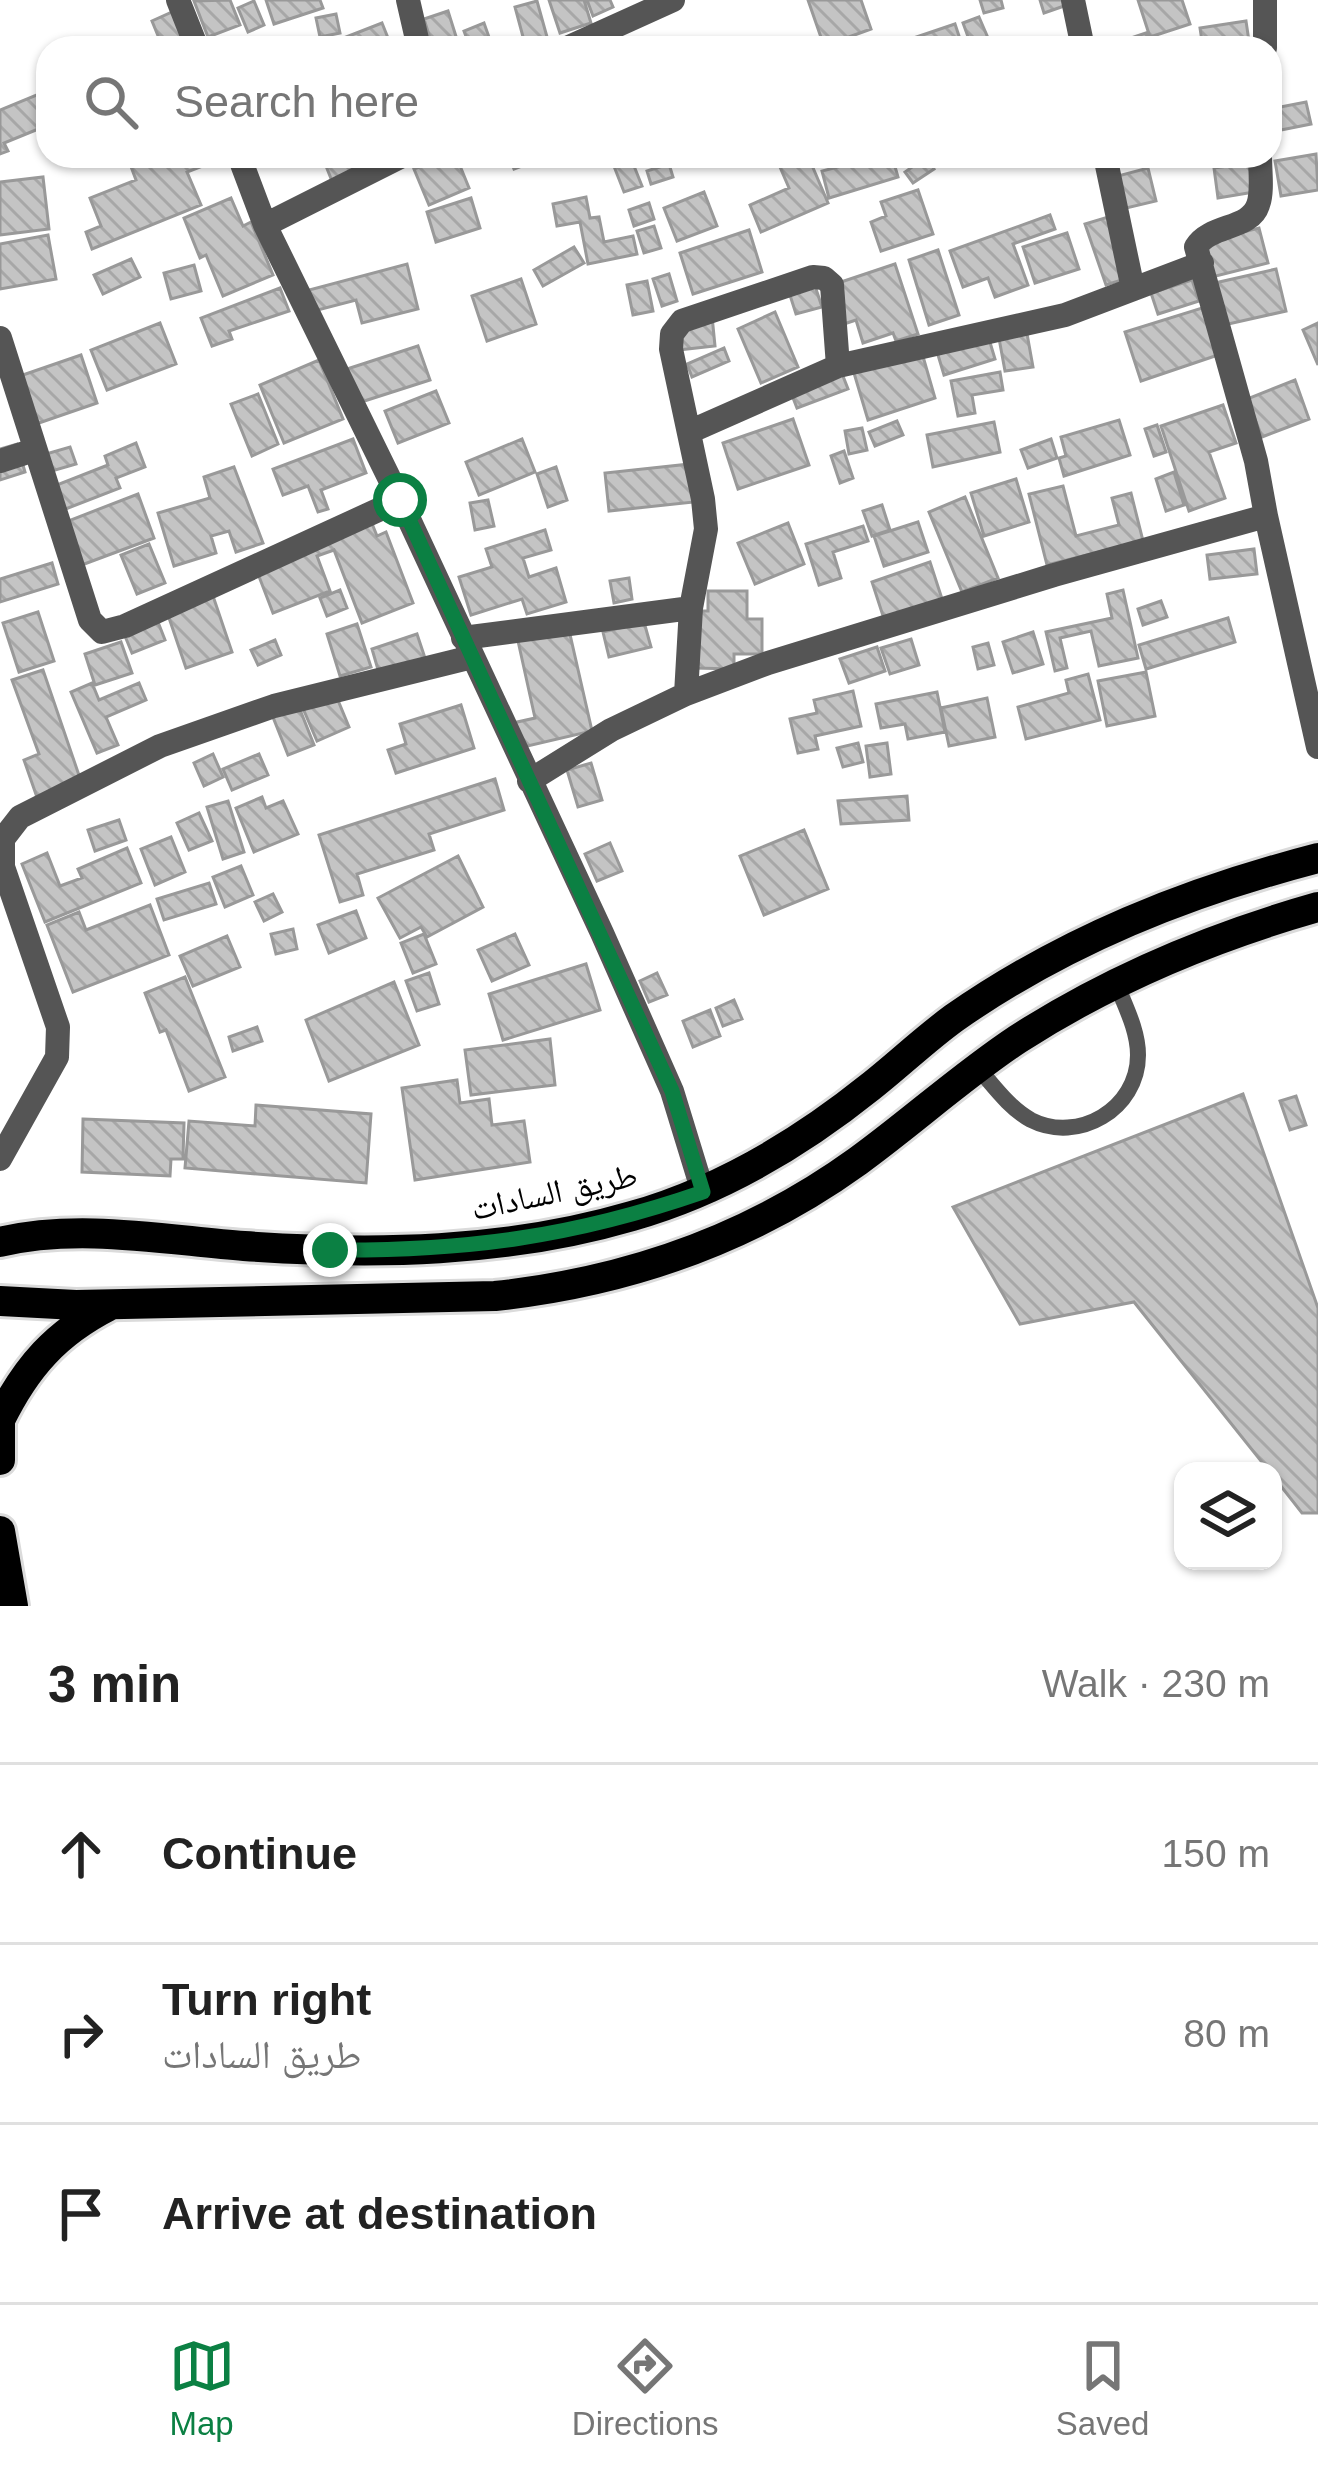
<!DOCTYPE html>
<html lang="en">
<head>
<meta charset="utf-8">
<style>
  :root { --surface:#fff; --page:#f2f2f2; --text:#222; --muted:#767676; --line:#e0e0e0; --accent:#0b8043 }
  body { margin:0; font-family:Arial,"Noto Naskh Arabic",sans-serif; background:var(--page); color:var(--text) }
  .controls { position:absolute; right:36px; bottom:36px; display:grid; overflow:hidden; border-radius:24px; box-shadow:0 3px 9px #0004 }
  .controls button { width:108px; height:108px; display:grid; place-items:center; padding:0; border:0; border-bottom:3px solid var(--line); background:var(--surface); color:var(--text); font:60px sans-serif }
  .stop { position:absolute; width:36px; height:36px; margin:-27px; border:9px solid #0b8043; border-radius:50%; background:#fff }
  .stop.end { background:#0b8043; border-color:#fff; box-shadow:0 3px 12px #0008 }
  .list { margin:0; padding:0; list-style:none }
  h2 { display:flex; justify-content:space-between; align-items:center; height:156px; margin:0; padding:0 48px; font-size:51px }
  h2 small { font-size:39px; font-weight:400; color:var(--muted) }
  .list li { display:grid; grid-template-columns:78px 1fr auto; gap:36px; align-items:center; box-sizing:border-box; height:180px; padding:0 48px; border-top:3px solid var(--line) }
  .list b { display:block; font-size:45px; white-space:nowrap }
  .list p { margin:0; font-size:39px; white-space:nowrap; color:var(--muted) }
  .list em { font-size:39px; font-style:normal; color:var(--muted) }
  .icon { flex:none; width:66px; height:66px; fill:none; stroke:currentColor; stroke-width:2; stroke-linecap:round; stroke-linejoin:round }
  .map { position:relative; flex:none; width:1318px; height:1606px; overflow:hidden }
  .search { position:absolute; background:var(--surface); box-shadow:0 3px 9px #0004; left:36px; right:36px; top:36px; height:132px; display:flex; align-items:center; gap:30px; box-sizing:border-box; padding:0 42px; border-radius:36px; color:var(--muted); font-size:45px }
  .sheet { height:696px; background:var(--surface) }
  nav { display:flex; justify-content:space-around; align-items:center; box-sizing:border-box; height:168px; border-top:3px solid var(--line); background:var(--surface); font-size:33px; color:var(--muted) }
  nav a { display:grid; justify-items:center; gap:6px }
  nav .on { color:var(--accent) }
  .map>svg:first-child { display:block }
  .building { fill:url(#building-back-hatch); stroke:#999; stroke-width:3 }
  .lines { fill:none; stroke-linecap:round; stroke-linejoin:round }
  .primary-casing { stroke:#dbdbdb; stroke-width:36 }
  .lane { stroke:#555; stroke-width:16 }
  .street { stroke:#555; stroke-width:24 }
  .primary { stroke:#000; stroke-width:30 }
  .route { stroke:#0b8043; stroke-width:15 }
  .labels { text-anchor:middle; stroke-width:9; stroke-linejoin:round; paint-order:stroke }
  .street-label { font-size:33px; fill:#000; stroke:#fff }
</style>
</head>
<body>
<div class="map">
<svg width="1318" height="1606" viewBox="0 0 1318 1606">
  <defs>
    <pattern id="building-back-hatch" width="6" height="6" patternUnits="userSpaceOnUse" patternTransform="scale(3)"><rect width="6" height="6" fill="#c4c4c4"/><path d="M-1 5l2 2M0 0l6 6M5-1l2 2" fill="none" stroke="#a7a7a7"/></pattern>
  </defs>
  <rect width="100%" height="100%" fill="#fff"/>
  <!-- building -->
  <path class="building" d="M 230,0 L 240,25 L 208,37 L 194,1 Z
    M 266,0 L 320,0 L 323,8 L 274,24 Z
    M 549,0 L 584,0 L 591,23 L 560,33 Z
    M 587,0 L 610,0 L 613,7 L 593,16 Z
    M 808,0 L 861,0 L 871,29 L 824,46 Z
    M 980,0 L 1001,0 L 1003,8 L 984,13 Z
    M 1040,0 L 1065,0 L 1067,5 L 1044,13 Z
    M 1138,0 L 1182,0 L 1190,24 L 1150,37 Z
    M 254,1 L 264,25 L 248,32 L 238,8 Z
    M 537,1 L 549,44 L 526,48 L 515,7 Z
    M 448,11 L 459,46 L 433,48 L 424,19 Z
    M 172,12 L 185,43 L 163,48 L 152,21 Z
    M 336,14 L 340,33 L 320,37 L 316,18 Z
    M 979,17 L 988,38 L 971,45 L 963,23 Z
    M 1246,21 L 1250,48 L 1203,48 L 1200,28 Z
    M 382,23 L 392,48 L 318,48 Z
    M 484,23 L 490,40 L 470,47 L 464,31 Z
    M 955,24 L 963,48 L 884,48 Z
    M 1146,33 L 1150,48 L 1121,48 L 1119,42 Z
    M 742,38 L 745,48 L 719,48 L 718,45 Z
    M 39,94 L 48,125 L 4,143 L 8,151 L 0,154 L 0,110 Z
    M 1306,102 L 1311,124 L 1271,132 L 1270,109 Z
    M 1316,154 L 1318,190 L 1281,196 L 1275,161 Z
    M 127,156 L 228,156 L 187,172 L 201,205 L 92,249 L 86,232 L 101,226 L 90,198 L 136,180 Z
    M 322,156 L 372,156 L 377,170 L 334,186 Z
    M 446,156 L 456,156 L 469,188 L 429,205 L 414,169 Z
    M 509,156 L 548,156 L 514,169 Z
    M 610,156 L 630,156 L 642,186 L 624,192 Z
    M 808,156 L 828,203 L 761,232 L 750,205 L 789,188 L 780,167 Z
    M 835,156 L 892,156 L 898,177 L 829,198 L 822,171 L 838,167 Z
    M 926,157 L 934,169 L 913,183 L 905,172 Z
    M 1249,163 L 1254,192 L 1218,198 L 1214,168 Z
    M 669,164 L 673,177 L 651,184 L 647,171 Z
    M 1148,168 L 1156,201 L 1122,209 L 1114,177 Z
    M 43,177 L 49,229 L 0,235 L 0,182 Z
    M 918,190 L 933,234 L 881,251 L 871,222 L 886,216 L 881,202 Z
    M 704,192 L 717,226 L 677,241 L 664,208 Z
    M 586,197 L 590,218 L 599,217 L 604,242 L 633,236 L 637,254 L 588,264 L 580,222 L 557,226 L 553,204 Z
    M 231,198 L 243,226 L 251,222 L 273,275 L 223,296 L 206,255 L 200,258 L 184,218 Z
    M 471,198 L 480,228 L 436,242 L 427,212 Z
    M 649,203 L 654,219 L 634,226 L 629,210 Z
    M 1050,215 L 1055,229 L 1013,244 L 1028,285 L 995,297 L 988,278 L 963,287 L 950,251 Z
    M 1108,217 L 1128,278 L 1106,285 L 1085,224 Z
    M 654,226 L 661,248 L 644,253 L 637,231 Z
    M 1259,228 L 1268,263 L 1212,277 L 1203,242 Z
    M 749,230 L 762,272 L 693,294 L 680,253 Z
    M 1067,233 L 1079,269 L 1035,283 L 1023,247 Z
    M 48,235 L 56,279 L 0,289 L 0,244 Z
    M 574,247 L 584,263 L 543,286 L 534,270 Z
    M 938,250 L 959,315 L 929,325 L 909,260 Z
    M 131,259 L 140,277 L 103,294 L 94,275 Z
    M 407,264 L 418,309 L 362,323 L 356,300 L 314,311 L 309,290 Z
    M 895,264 L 918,334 L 896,341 L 893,333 L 863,343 L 856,320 L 844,324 L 832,285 Z
    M 194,265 L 201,291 L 171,299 L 164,273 Z
    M 1276,269 L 1286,311 L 1224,325 L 1215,283 Z
    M 669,274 L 677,301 L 662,306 L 653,279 Z
    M 521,279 L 536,324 L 487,341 L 472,296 Z
    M 813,280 L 822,307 L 796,314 L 788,289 Z
    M 1192,280 L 1199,301 L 1158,314 L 1151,293 Z
    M 647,281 L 653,311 L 633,315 L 627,285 Z
    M 280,288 L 289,311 L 229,331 L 232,339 L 212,346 L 201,318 Z
    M 1202,308 L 1218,355 L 1141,381 L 1125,332 Z
    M 775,312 L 798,367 L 761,383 L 738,329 Z
    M 712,316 L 715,346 L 678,350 L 675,320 Z
    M 1024,317 L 1033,367 L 1005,371 L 996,322 Z
    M 160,323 L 176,364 L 107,390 L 91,350 Z
    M 1318,323 L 1318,365 L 1303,330 Z
    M 986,329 L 995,359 L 944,375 L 935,345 Z
    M 418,346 L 430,380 L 358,403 L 347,369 Z
    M 724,348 L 729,361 L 692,377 L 687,364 Z
    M 922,353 L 935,398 L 868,420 L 854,373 Z
    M 81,355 L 97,403 L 33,425 L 17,377 Z
    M 319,360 L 343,419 L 284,443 L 260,385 Z
    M 841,371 L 848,389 L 797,408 L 790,390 Z
    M 1000,372 L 1003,390 L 972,395 L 975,413 L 958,416 L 951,381 Z
    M 1295,380 L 1309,419 L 1262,437 L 1247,399 Z
    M 436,391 L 449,423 L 398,443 L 385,411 Z
    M 258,394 L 278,444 L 252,456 L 231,404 Z
    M 1223,405 L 1236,443 L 1209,452 L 1225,498 L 1189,511 L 1161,426 Z
    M 793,419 L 809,465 L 738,489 L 723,443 Z
    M 1119,420 L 1130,455 L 1064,476 L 1059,458 L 1066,456 L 1061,437 Z
    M 897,421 L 903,435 L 875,446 L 869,432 Z
    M 994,422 L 1000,452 L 933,467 L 927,435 Z
    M 1157,425 L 1166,452 L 1154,456 L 1145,429 Z
    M 862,428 L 867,450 L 849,454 L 845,431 Z
    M 353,439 L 366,473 L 321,490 L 328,509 L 318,512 L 308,486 L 283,495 L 273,469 Z
    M 522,439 L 535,472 L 479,495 L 466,462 Z
    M 1051,439 L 1057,458 L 1028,468 L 1021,450 Z
    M 136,443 L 145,467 L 116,478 L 120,488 L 63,510 L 54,486 L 108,465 L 105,456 Z
    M 17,444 L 25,472 L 0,480 L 0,449 Z
    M 70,447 L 76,464 L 52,471 L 46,454 Z
    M 844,451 L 853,478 L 840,483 L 831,456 Z
    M 690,464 L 694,502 L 609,511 L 605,473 Z
    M 234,467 L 263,543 L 236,552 L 229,531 L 211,536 L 216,553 L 174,566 L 158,513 L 210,498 L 204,477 Z
    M 556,467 L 567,500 L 548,507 L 537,474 Z
    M 1174,472 L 1184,505 L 1166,511 L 1156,479 Z
    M 1016,479 L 1029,522 L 984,536 L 971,493 Z
    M 1063,486 L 1076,536 L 1119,525 L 1112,498 L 1131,493 L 1143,541 L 1047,565 L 1029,494 Z
    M 138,494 L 154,538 L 79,566 L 63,523 Z
    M 965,497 L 998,578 L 962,592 L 929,512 Z
    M 488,500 L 494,526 L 475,530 L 470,503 Z
    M 882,505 L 890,530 L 872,536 L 863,511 Z
    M 371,521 L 377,536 L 386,532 L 413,603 L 362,623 L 334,550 L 317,556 L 330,591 L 273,613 L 255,566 Z
    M 918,522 L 928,552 L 884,566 L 874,536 Z
    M 788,523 L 804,564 L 755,584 L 738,543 Z
    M 863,526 L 868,541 L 833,552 L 841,578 L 819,585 L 806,544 Z
    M 545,530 L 551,550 L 523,558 L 529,577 L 556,568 L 566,602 L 527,614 L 522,599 L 471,615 L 459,577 L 492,567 L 486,549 Z
    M 149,544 L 165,583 L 137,594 L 121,555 Z
    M 1254,549 L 1257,574 L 1210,579 L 1207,555 Z
    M 930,562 L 944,605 L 885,622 L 872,582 Z
    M 52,563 L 58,584 L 0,602 L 0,579 Z
    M 629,578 L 632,599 L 614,603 L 610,581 Z
    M 340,590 L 347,608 L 327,616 L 320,598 Z
    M 1123,590 L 1138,658 L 1099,666 L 1091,631 L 1060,638 L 1067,668 L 1055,671 L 1046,632 L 1112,618 L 1107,594 Z
    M 708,591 L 747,591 L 747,619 L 762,619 L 762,654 L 734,654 L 734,669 L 695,668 L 696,611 L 708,611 Z
    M 213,596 L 232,652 L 186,668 L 167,612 Z
    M 1161,601 L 1167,617 L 1143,625 L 1138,609 Z
    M 38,612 L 54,661 L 19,672 L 3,623 Z
    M 1228,618 L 1235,642 L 1146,669 L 1139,645 Z
    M 158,622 L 165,640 L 132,653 L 125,636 Z
    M 644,622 L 651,647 L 609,657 L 603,632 Z
    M 357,624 L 371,667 L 340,676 L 327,634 Z
    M 569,630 L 592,731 L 519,748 L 513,723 L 535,718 L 518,641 Z
    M 1033,632 L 1043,664 L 1013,673 L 1003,642 Z
    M 417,634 L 425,658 L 379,673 L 372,649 Z
    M 911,639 L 919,665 L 890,674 L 881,648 Z
    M 275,640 L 281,655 L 258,665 L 251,650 Z
    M 121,642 L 132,673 L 95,685 L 85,654 Z
    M 988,643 L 994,665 L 978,669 L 973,647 Z
    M 877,647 L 885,671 L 849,683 L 840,659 Z
    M 43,670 L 83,787 L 39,803 L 24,760 L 39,754 L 12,680 Z
    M 1146,672 L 1155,716 L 1107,726 L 1098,681 Z
    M 1088,674 L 1100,720 L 1026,739 L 1018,707 L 1069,693 L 1066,680 Z
    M 92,683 L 99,700 L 139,683 L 146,700 L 106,717 L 118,745 L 97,753 L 71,692 Z
    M 853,691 L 861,726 L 815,736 L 818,749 L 798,753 L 790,719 L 817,713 L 814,700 Z
    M 937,692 L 945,732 L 908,739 L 905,724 L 881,728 L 876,704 Z
    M 335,693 L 349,727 L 317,741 L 302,706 Z
    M 987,698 L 995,737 L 949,746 L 941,708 Z
    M 297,702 L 314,745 L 288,755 L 271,712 Z
    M 461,705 L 474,748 L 396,773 L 388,750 L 406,744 L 400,724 Z
    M 858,743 L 863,762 L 843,767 L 837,748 Z
    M 887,743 L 891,774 L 870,777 L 866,746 Z
    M 213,754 L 223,777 L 204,786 L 194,763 Z
    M 259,754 L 268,775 L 232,790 L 223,769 Z
    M 591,763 L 602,800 L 578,807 L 567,770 Z
    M 495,779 L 504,810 L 429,834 L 434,850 L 357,874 L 363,895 L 340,902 L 319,835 Z
    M 907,796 L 909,820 L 841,824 L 838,801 Z
    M 262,797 L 266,808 L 283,801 L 298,834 L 254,852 L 236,808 Z
    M 228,801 L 244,852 L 223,859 L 207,807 Z
    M 199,813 L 212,841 L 189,850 L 177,823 Z
    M 119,820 L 126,840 L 95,851 L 88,830 Z
    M 804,830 L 828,889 L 764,915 L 740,856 Z
    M 171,837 L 185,872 L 155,885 L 141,849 Z
    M 610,843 L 622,871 L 597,881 L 585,854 Z
    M 127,848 L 141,883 L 45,922 L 22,864 L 47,853 L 60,886 L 82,878 L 78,869 Z
    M 458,856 L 483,907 L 427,937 L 421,927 L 400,938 L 378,898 Z
    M 241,866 L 253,895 L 225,907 L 213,877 Z
    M 209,883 L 216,904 L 164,920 L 157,899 Z
    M 273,894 L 282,912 L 264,921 L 255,902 Z
    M 150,905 L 169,955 L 73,992 L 47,925 L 79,912 L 86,930 Z
    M 356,911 L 366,938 L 329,953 L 318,925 Z
    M 293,929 L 297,949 L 276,954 L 271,934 Z
    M 424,934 L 436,964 L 413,973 L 401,943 Z
    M 515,934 L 529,965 L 492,981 L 478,950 Z
    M 227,936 L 240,967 L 193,986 L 180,956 Z
    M 586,964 L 600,1010 L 503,1040 L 489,994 Z
    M 429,973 L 439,1004 L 417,1011 L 406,981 Z
    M 657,973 L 667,995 L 649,1002 L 640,981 Z
    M 185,977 L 225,1077 L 189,1091 L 166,1030 L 160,1032 L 145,993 Z
    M 394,982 L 419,1045 L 329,1081 L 306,1020 Z
    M 734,1000 L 742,1019 L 723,1026 L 716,1008 Z
    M 710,1010 L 720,1036 L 693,1047 L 683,1021 Z
    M 257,1027 L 262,1041 L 233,1051 L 229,1037 Z
    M 550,1039 L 555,1085 L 471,1095 L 465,1050 Z
    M 457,1080 L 460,1103 L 489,1099 L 492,1125 L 524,1121 L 530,1162 L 415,1180 L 402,1088 Z
    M 1243,1094 L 1318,1308 L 1318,1513 L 1302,1513 L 1273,1476 L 1273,1471 L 1269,1471 L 1134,1302 L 1020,1324 L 953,1207 Z
    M 1296,1096 L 1306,1125 L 1290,1130 L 1280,1101 Z
    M 256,1105 L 371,1114 L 366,1183 L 185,1168 L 189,1121 L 255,1126 Z
    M 83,1119 L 184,1123 L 183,1159 L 171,1159 L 170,1176 L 82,1172 Z"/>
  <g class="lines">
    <defs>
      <path id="primary" d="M 0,1242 C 78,1223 166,1240 244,1246 C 374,1255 506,1253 632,1216 C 720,1191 799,1144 870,1087 C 898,1065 925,1039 954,1018 C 1066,940 1187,892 1318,858
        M 0,1301 L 76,1305 L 495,1296 C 627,1282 750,1239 858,1161 C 913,1121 962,1076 1018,1039 C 1111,979 1212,937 1318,907
        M 0,1419 L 0,1460
        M 0,1420 C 26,1367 56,1333 109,1306
        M 0,1531 L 13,1606"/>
    </defs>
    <!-- primary casing -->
    <use href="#primary" class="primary-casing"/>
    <!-- lane -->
    <path class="lane" d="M 977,1067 C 993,1085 1009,1108 1031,1120 C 1078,1144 1138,1109 1138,1055 C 1138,1030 1125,1006 1116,983"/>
    <!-- street -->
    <path class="street" d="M 178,0 L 197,48
      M 408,0 L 419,48
      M 1073,0 L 1083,48
      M 1265,0 L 1265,48
      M 567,48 L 673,0
      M 239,156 L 265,225 L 400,500 L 602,933 L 672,1091 L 703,1192
      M 1105,156 L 1133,289
      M 1260,156 C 1260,171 1263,192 1258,205 C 1250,230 1210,224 1196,247 L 1256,461 L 1266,516
      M 265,225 L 402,156
      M 0,338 L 90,620 L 102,632 L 125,626 L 400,500
      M 689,432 L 838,366 L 1065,315 L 1202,263
      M 0,461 L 34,450
      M 463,638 L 691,608
      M 686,694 L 691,608 L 706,529 L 703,499 L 671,349 L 672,334 L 682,321 L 813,277 L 824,278 L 832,285 L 838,366
      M 529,781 L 611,730 L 686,694 L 768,663 L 1054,575 L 1266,516 L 1318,747
      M 0,1159 L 57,1057 L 58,1027 L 3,867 L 3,839 L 20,817 L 160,746 L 274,706 L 472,657"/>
    <!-- primary -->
    <use href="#primary" class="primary"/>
  </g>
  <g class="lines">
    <!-- route -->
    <path class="route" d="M 330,1250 C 467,1251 573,1237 703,1192 L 672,1091 L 400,500"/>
  </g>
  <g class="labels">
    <!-- street labels -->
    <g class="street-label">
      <text transform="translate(554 1191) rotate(-12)" y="12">طريق السادات</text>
    </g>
  </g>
</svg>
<div class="controls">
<button><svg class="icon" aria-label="layers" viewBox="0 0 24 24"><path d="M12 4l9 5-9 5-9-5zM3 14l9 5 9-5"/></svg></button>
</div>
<div class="stop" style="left:400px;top:500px"></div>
<div class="stop end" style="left:330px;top:1250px"></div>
<div class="search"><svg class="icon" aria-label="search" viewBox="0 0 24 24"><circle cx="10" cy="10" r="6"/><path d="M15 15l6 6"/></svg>Search here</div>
</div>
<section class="sheet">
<h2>3 min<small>Walk · 230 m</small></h2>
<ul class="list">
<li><svg class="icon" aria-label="ahead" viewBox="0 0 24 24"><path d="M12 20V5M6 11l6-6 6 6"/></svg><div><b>Continue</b></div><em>150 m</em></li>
<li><svg class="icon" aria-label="right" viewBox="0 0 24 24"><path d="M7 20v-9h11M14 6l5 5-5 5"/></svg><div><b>Turn right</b><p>طريق السادات</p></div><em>80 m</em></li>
<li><svg class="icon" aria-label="arrive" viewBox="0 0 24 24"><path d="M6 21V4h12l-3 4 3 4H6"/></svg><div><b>Arrive at destination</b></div></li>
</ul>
</section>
<nav>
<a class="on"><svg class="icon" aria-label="map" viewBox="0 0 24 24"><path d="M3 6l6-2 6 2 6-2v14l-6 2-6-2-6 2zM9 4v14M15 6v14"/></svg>Map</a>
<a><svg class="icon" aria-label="directions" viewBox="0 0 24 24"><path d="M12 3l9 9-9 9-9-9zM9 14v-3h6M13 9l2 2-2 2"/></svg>Directions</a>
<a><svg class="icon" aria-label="saved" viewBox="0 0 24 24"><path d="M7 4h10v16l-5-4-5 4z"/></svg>Saved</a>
</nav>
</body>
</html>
